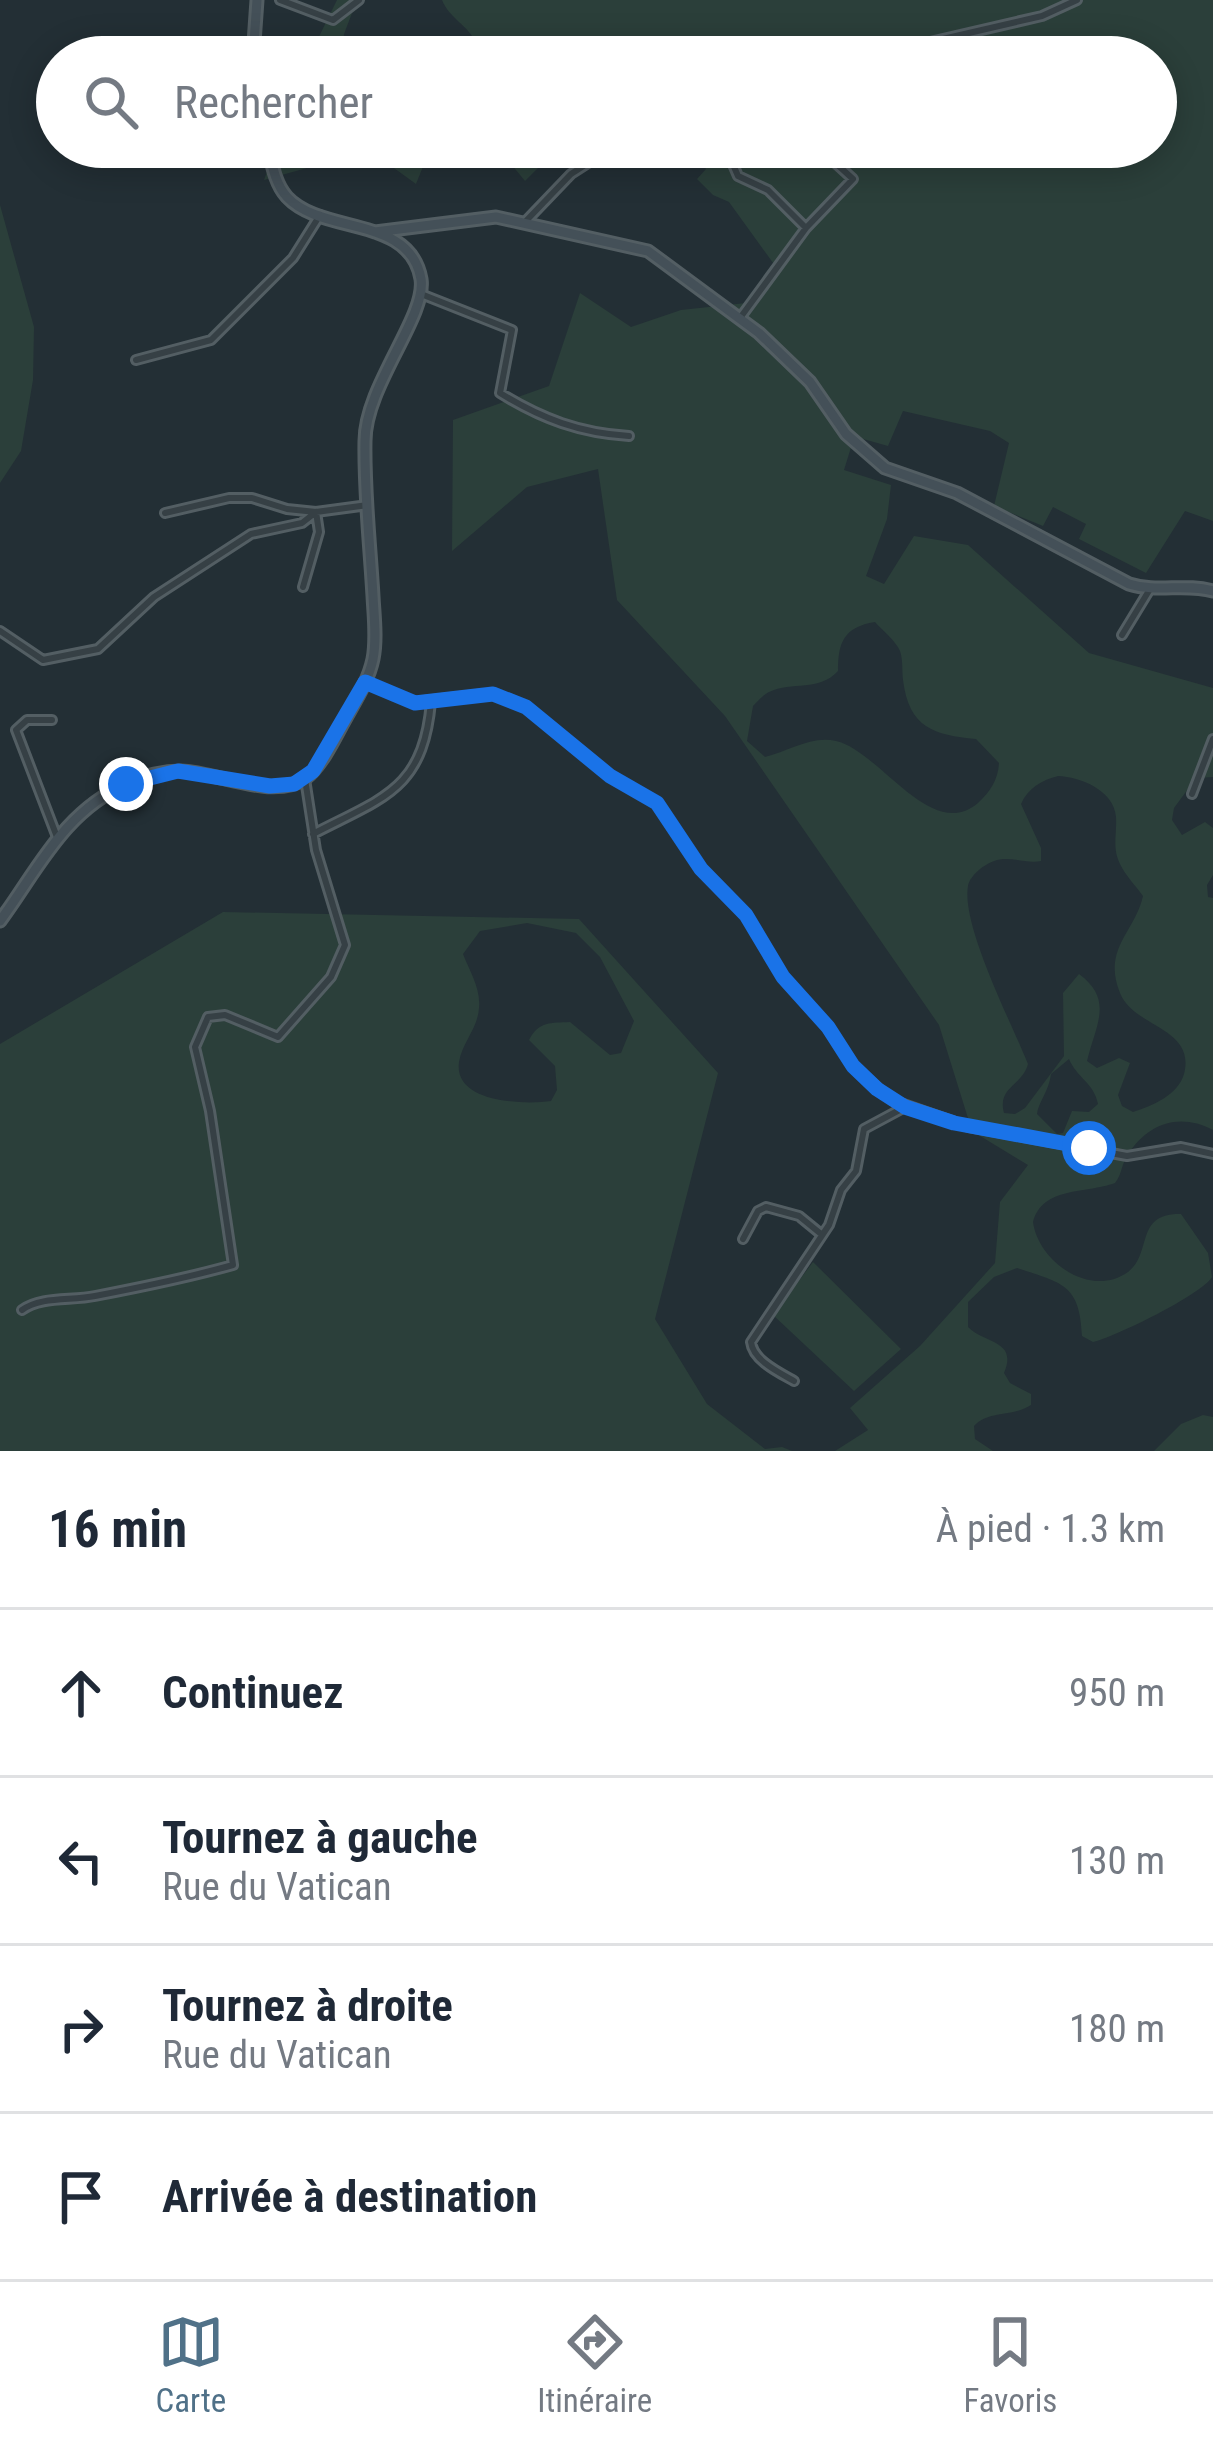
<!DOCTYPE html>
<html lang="fr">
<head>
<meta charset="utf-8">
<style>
  :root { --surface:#fff; --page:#f2f2f3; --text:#1f2937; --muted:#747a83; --line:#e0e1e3; --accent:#507188 }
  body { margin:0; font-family:"Roboto Condensed",sans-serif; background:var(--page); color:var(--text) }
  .stop { position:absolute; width:36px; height:36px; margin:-27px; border:9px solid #1a73e8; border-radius:50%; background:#fff }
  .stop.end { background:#1a73e8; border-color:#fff; box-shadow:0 3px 12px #0008 }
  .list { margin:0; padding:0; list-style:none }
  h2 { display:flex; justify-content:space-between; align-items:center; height:156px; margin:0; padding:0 48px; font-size:51px }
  h2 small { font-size:39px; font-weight:400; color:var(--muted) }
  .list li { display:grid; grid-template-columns:78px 1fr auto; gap:36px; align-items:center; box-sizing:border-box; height:168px; padding:0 48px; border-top:3px solid var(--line) }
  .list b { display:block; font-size:45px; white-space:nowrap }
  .list p { margin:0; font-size:39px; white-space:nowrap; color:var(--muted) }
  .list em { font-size:39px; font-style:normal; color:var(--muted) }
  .icon { flex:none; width:66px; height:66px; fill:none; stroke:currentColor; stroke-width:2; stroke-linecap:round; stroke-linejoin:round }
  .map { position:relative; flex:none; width:1213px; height:1451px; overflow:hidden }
  .search { position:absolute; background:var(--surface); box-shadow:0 6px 30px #0003; left:36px; right:36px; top:36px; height:132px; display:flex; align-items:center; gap:30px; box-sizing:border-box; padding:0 42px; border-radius:66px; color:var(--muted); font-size:45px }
  .sheet { height:828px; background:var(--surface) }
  nav { display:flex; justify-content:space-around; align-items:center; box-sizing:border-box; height:168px; border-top:3px solid var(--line); background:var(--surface); font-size:33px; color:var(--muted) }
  nav a { display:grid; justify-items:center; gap:6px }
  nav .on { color:var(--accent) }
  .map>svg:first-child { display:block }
  .green { fill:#2b3f3a; fill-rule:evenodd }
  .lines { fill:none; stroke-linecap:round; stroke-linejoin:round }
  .street-casing { stroke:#535e63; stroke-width:12 }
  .secondary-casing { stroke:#535e63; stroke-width:15 }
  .street { stroke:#364045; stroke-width:6 }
  .secondary { stroke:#445058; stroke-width:9 }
  .route { stroke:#1a73e8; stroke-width:15 }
</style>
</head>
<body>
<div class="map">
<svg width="1213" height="1451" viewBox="0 0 1213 1451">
  <rect width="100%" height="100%" fill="#232f35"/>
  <!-- green -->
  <path class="green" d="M 337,0 L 357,0 L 344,34 L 342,57 L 309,57 Z
    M 442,0 L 1213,0 L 1213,521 L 1185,511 L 1146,573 L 1079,539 L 1086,524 L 1053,507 L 1043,526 L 994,506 L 1009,443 L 990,431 L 903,411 L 888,446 L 849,435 L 853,441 L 844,470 L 891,485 L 887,519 L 866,576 L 884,584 L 914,536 L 968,545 L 1089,653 L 1213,688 L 1213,777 L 1196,778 L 1174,808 L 1172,820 L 1182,835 L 1205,822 L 1213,828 L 1213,875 L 1207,885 L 1208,897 L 1213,898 L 1213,1130 C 1180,1112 1147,1123 1127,1156 C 1121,1166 1122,1174 1115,1183 C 1085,1194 1043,1186 1033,1222 C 1038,1261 1090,1299 1128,1272 C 1153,1253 1134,1213 1181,1214 L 1208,1253 L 1212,1277 C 1201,1295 1115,1337 1093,1342 L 1082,1336 C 1080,1284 1062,1283 1017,1268 L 994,1277 L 968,1302 L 968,1327 C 985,1344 1018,1340 1004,1373 L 1010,1383 L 1031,1394 L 1031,1405 C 1013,1417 988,1410 974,1426 L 975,1439 L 993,1451 L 835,1451 L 868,1430 L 850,1408 L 920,1346 L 995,1263 L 1000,1202 L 1028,1165 L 972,1131 L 939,1025 L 725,716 L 617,600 L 598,469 L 527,487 L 452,551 L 453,420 L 549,386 L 580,293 L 631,327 L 681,310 L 755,302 L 776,267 L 729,202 L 713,195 L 697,179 L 706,169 L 692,147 L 1156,147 L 1156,57 L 449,57 L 476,43 C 469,26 449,18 442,0 ZM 875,622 C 882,630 896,641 900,651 C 903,659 902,672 903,680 C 909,728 934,735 976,739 L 999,763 C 998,780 990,792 978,803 C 931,843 880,751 836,741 C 812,735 789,751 765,757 L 747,741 L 753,706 C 758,701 763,695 769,692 C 792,681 819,692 838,671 C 838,642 844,627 875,622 ZM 1058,776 C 1080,777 1114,790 1116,817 C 1117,834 1112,848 1120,864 C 1125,875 1136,886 1143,896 C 1135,932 1102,949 1120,993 C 1134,1028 1196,1027 1184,1074 C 1178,1095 1152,1106 1133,1112 L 1122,1106 L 1118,1095 L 1130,1063 L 1119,1058 L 1097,1068 L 1087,1061 C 1096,1024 1114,1000 1079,974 L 1063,993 L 1064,1056 L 1025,1108 L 1015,1114 L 1004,1113 C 997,1087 1022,1086 1028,1064 C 1012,1024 961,925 968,886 C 970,875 985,864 994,861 C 1009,855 1025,864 1041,861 L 1041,848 L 1021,804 C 1028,788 1042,780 1058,776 ZM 1069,1059 C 1077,1078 1094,1083 1098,1104 L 1089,1112 L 1072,1111 L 1063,1133 L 1057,1134 L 1037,1114 C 1038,1103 1049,1091 1051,1074 Z
    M 276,147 L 423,147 L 426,159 L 416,184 L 376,155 L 346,157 L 264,180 Z
    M 497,147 L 559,147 L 525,181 Z
    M 0,205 L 34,327 L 33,380 L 21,451 L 0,483 Z
    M 223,912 L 579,919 L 718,1073 L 655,1319 L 707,1404 L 765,1449 L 782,1447 L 792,1451 L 0,1451 L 0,1044 ZM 527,923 L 576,933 L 600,957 L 634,1021 L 621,1053 L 610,1055 L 570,1022 C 551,1023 539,1021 529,1040 L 555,1066 L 557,1090 L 551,1101 C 525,1105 453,1103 459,1062 C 462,1043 478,1028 479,1008 C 481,989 470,972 463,954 L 480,931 Z
    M 813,1262 L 901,1349 L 854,1391 L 773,1315 Z
    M 1203,1415 L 1213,1417 L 1213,1451 L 1154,1451 L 1181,1424 Z"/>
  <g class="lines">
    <defs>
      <path id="street" d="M 280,0 L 333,20 L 359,0
        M 865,57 L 1042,16 L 1077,0
        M 728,153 L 738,176 L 768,190 L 806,228
        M 525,222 L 571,174 L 613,147
        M 421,294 L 512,330 L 500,393 C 542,419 580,433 629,436
        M 740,318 L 806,228 L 853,179 L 818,147
        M 136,360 L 211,340 L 293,258 L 320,215
        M 165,513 L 229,498 L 252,498 L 287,509 L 316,512 L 368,505
        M 303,587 L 319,532 L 316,512
        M 0,631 L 43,660 L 98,649 L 154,597 L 251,534 L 302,523 L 316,512
        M 1122,635 L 1150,589
        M 365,682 L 415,702 L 485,694 L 509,699 L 526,707 L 610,776 L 657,803 L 701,869 L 746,915 L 783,977 L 822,1020 L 853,1066 L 892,1100 L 969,1127 L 1127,1156 L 1181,1147 L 1213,1154
        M 52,720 L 27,720 L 16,730 L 57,837
        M 1192,794 L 1213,739
        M 313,834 C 384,797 423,790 431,702
        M 743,1239 L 758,1211 L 766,1207 L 799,1216 L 821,1234
        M 22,1310 C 41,1296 71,1301 95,1296 C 142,1287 187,1278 233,1265 L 210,1111 L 195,1047 L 208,1017 L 225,1015 L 278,1037 L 331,977 L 345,945 L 316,850 L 305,779
        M 794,1381 C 778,1372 753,1360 751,1342 L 829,1225 L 841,1190 L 856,1171 L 864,1129 L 905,1107"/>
      <path id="secondary" d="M 253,57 L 257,0
        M 375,232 L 496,217 L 648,251 L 759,333 L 810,382 L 846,434 L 885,468 L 957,493 L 1129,584 C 1157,593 1185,583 1213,591
        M 0,921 C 39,868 63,812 128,783 C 144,776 164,771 181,771 C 218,772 273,801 306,778 C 321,766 333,742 342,725 C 353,704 368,683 373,659 C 377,639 374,616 373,596 C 370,544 364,492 365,441 C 365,386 427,316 421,279 C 410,215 322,235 287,197 C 275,184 272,164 268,147"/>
    </defs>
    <!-- street casing -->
    <use href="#street" class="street-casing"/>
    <!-- secondary casing -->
    <use href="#secondary" class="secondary-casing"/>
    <!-- street -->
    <use href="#street" class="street"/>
    <!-- secondary -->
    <use href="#secondary" class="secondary"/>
  </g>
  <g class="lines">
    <!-- route -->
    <path class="route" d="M 126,784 L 178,771 L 270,786 L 294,784 L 313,771 L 365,682 L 415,703 L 493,694 L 526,707 L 610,776 L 657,803 L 701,869 L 746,915 L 783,977 L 828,1027 L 853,1066 L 877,1089 L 905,1107 L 954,1123 L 1089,1148"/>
  </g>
</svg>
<div class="stop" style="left:1089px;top:1148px"></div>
<div class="stop end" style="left:126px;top:784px"></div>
<div class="search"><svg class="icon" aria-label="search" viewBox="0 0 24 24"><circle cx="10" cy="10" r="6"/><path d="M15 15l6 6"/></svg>Rechercher</div>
</div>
<section class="sheet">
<h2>16 min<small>À pied · 1.3 km</small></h2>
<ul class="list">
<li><svg class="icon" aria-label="ahead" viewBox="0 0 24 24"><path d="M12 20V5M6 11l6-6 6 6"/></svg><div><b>Continuez</b></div><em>950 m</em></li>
<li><svg class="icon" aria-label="left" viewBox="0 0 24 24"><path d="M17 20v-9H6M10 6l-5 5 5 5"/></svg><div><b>Tournez à gauche</b><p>Rue du Vatican</p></div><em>130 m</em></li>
<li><svg class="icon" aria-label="right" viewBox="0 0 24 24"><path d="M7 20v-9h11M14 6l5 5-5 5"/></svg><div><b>Tournez à droite</b><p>Rue du Vatican</p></div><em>180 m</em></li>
<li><svg class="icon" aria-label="arrive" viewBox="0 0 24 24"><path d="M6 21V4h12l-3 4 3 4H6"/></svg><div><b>Arrivée à destination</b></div></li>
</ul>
</section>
<nav>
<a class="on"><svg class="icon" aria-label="map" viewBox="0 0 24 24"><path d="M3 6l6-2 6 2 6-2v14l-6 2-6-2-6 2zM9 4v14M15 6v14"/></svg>Carte</a>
<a><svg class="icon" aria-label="directions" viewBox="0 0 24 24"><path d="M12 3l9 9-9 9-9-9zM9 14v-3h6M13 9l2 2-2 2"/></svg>Itinéraire</a>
<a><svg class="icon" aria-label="saved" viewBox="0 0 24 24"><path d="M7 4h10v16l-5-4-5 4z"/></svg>Favoris</a>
</nav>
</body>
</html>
